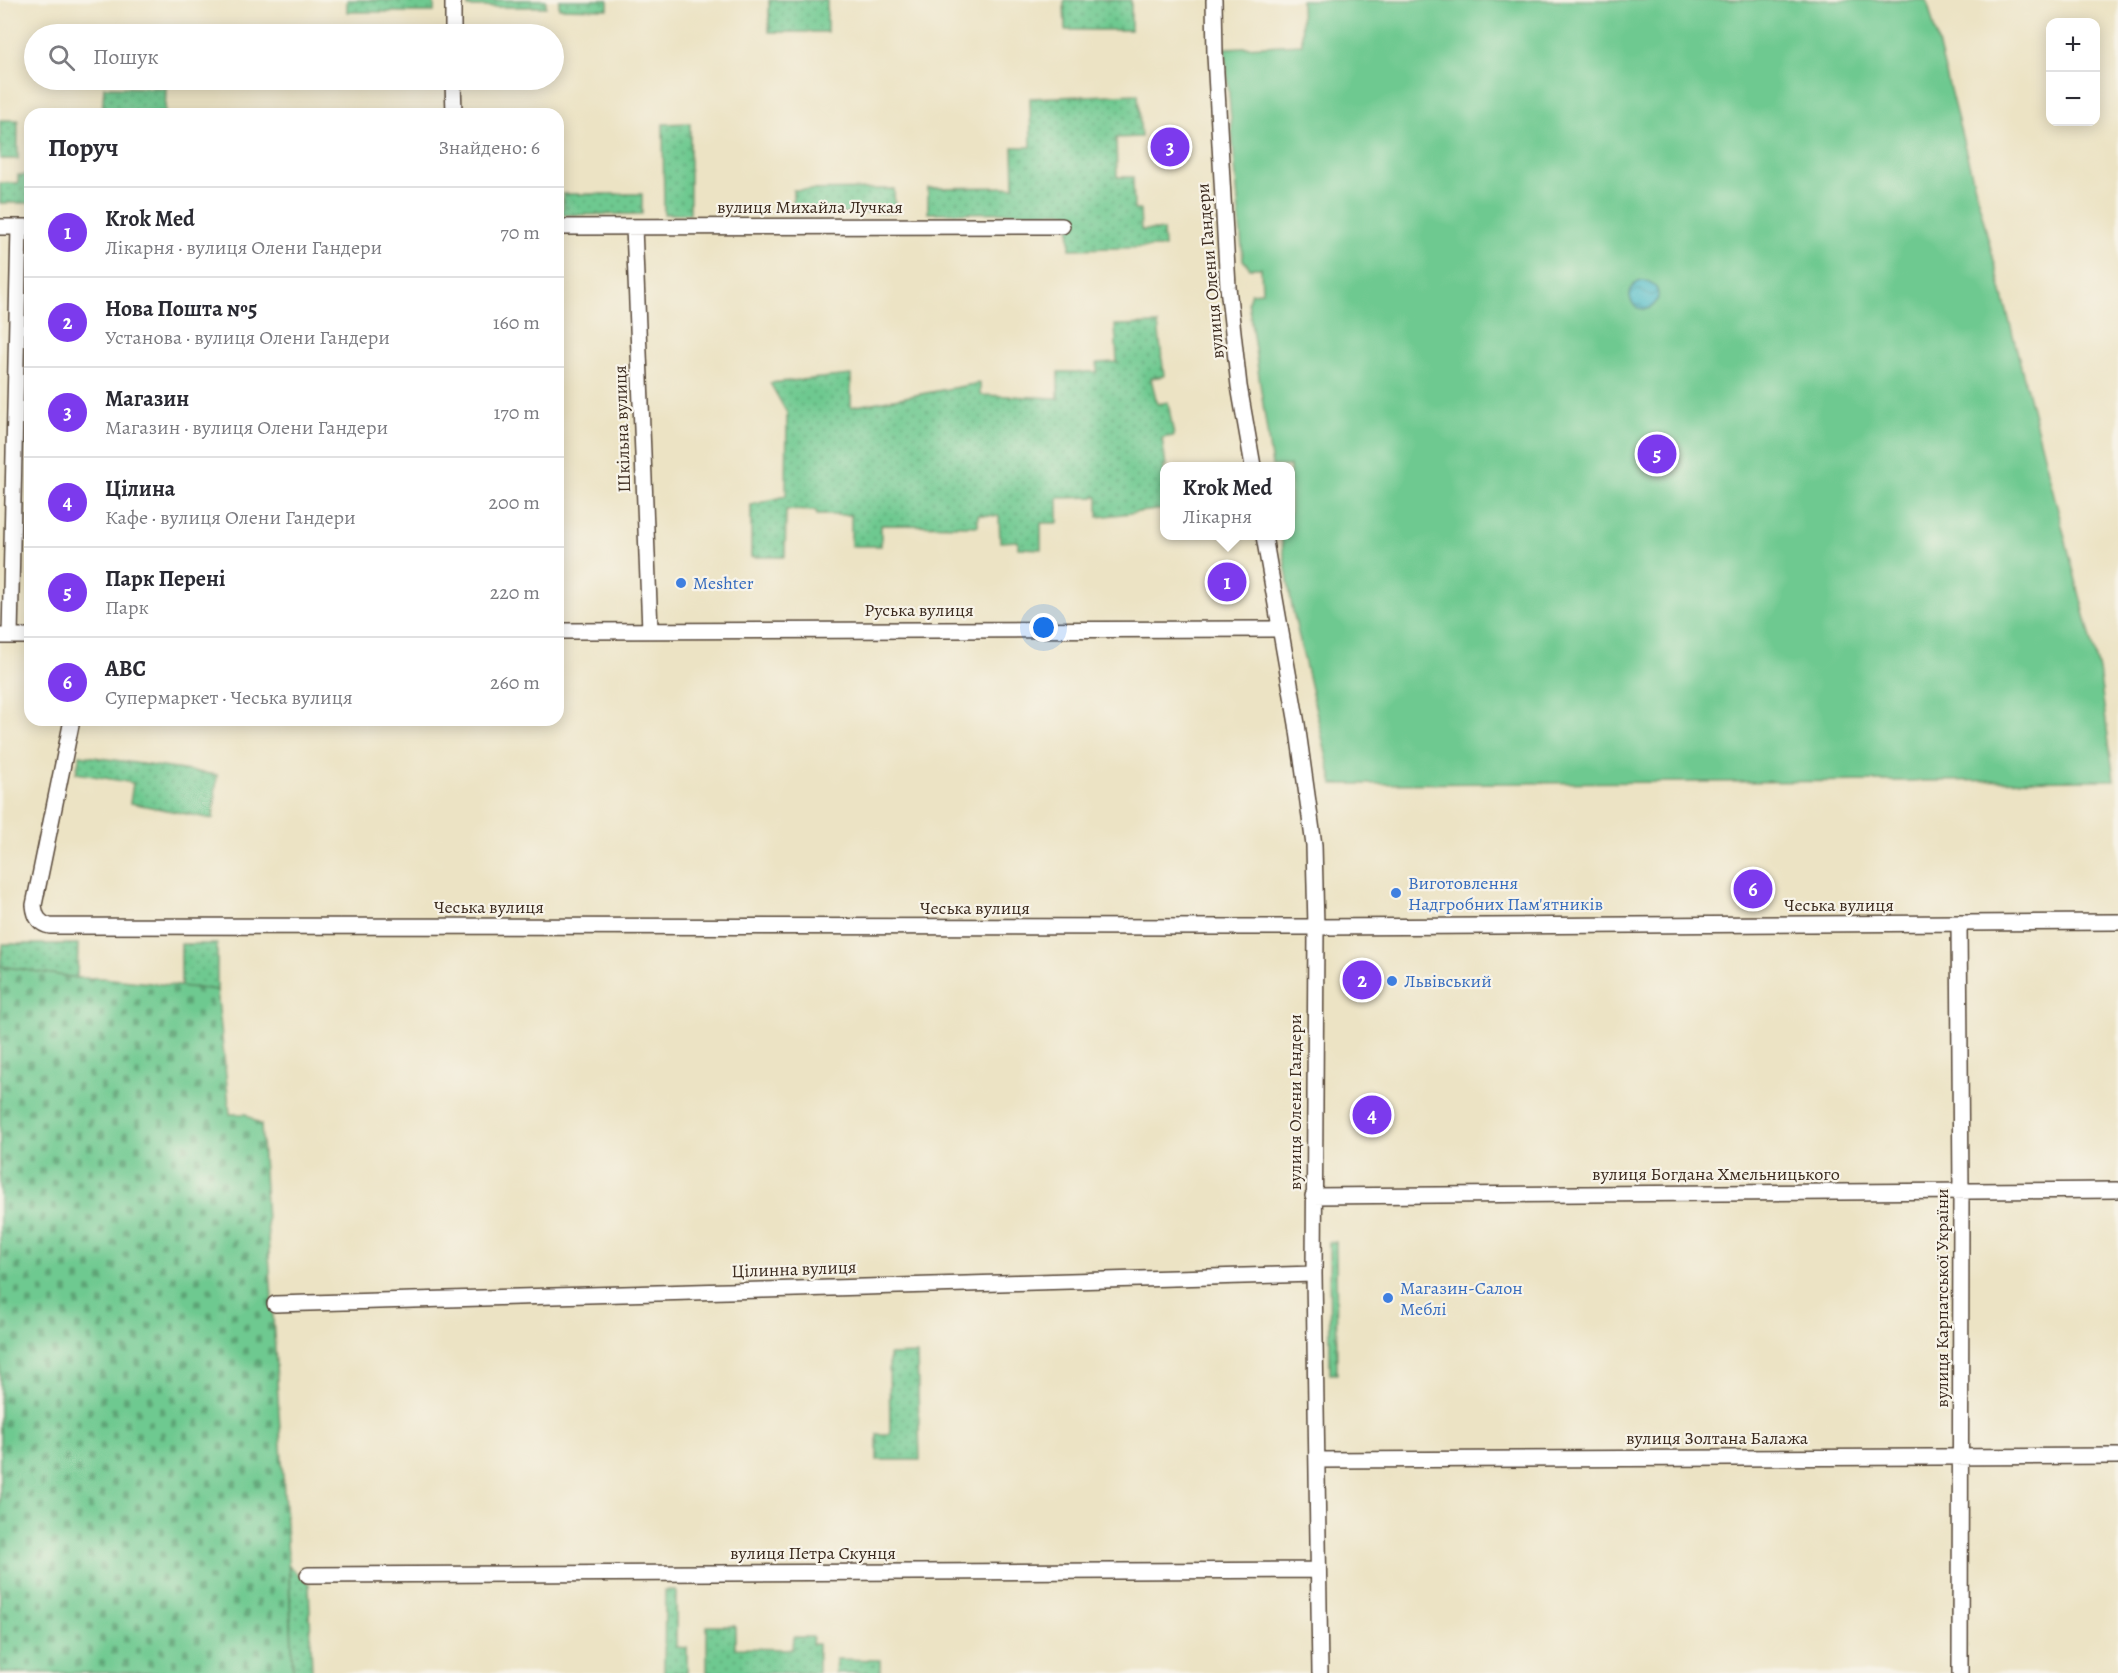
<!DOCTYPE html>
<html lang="uk">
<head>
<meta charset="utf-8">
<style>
  :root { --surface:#fff; --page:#f2f2f3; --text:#2b2b33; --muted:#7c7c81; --line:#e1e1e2; --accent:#7c3aed }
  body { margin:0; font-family:Alegreya,serif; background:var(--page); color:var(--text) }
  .controls { position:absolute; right:18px; top:18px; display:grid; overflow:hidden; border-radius:12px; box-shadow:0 3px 15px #0003 }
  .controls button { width:54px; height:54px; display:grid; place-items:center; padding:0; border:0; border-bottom:2px solid var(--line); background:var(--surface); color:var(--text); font:30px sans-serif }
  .you { position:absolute; left:1044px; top:628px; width:21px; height:21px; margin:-15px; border:4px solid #fff; border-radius:50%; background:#1a73e8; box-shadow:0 0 0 9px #1a73e833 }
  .badge { display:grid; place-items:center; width:39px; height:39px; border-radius:50%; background:var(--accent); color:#fff; font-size:20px; font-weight:700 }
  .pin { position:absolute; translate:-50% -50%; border:3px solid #fff; box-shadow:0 2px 6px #0006 }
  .popup { position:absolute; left:1160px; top:462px; width:135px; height:78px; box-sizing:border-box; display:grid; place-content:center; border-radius:12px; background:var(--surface); filter:drop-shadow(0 2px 4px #0005); font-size:20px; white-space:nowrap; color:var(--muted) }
  .popup b { font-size:22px; color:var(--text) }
  .popup::after { content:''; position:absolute; left:50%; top:100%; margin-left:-12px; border:12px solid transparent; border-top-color:var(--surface) }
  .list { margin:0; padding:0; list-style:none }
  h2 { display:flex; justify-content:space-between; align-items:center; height:78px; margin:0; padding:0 24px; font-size:26px }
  h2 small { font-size:20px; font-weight:400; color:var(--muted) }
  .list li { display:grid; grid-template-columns:39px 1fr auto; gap:18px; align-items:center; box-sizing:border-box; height:90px; padding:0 24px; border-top:2px solid var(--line) }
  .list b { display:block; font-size:22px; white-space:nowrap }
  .list p { margin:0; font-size:20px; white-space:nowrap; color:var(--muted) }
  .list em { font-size:20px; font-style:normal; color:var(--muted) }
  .icon { flex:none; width:33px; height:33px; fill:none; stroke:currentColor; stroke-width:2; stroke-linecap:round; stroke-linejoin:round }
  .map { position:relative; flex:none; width:2118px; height:1673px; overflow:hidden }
  .search { position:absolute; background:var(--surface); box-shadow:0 3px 15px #0003; left:24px; top:24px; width:540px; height:66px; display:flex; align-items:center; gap:15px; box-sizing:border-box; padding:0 21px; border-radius:33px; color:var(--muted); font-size:22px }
  .panel { position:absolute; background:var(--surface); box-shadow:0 3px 15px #0003; left:24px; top:108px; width:540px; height:618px; border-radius:18px }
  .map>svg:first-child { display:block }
  .grass { fill:url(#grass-dots); stroke:#547a57; stroke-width:1.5 }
  .cemetery { fill:url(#cemetery-stones); stroke:#547a57; stroke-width:1.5 }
  .park { fill:#6ec990; stroke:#547a57; stroke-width:1.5 }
  .water { fill:url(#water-waves); stroke:#447372; stroke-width:1.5 }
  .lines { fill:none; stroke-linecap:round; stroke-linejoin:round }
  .street-casing { stroke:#564637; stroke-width:18 }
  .street { stroke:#fff; stroke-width:15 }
  .shop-dot { fill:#3f7fe0; stroke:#f7f3e8; stroke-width:2 }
  .labels { text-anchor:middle; stroke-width:4.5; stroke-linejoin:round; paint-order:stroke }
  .street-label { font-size:18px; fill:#3b2a1e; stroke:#f7f3e8 }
  .shop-label { font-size:18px; fill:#366cbe; stroke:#f7f3e8; text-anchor:start }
</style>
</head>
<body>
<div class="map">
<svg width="2118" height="1673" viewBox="0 0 2118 1673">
  <defs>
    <pattern id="grass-dots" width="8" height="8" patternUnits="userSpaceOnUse" patternTransform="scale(1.5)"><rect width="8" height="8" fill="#6ec990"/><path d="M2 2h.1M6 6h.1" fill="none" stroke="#5ca375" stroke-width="1.8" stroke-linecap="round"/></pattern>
    <pattern id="cemetery-stones" width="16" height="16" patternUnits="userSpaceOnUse" patternTransform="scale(1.5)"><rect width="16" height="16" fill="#6ec990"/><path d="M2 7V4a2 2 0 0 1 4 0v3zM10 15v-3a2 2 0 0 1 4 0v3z" fill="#5ca375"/></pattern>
    <pattern id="water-waves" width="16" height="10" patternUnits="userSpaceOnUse" patternTransform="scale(1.5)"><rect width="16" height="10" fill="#4ebcc7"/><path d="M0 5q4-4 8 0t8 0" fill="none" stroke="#4299a1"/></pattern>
  </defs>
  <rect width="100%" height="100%" fill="#f7f3e8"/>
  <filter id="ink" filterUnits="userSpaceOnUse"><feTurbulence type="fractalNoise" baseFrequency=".0167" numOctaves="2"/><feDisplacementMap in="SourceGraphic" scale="12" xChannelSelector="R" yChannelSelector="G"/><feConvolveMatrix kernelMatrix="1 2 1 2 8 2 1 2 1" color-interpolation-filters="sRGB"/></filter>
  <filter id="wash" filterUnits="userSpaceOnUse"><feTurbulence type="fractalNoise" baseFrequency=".008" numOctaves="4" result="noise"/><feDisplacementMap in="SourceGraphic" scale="24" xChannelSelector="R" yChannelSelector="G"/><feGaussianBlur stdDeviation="1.35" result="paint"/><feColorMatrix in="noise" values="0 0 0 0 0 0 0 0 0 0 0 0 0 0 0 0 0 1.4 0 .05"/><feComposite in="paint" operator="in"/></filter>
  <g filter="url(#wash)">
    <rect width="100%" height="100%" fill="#ece3c4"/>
    <!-- grass -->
    <path class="grass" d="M 347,0 L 434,0 L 434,12 L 347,12 Z
      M 468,0 L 546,0 L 546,7 L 468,7 Z
      M 559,0 L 608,0 L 608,9 L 559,8 Z
      M 769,0 L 827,0 L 827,32 L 769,32 Z
      M 1064,0 L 1131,0 L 1131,30 L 1065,30 Z
      M 104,87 L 166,88 L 165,114 L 102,114 Z
      M 1138,94 L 1141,137 L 1116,138 L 1117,177 L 1133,177 L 1134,210 L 1140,210 L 1141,230 L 1163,230 L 1164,247 L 1070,249 L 1069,212 L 928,213 L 928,188 L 1014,187 L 1013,147 L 1031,147 L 1030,98 Z
      M 0,120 L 18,120 L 18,159 L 0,159 Z
      M 690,123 L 690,214 L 664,214 L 663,124 Z
      M 18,175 L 30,175 L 30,203 L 0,203 L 0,183 L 18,183 Z
      M 894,189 L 895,213 L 793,213 L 793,190 Z
      M 563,194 L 642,194 L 642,214 L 563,215 Z
      M 1158,324 L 1164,376 L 1151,378 L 1157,404 L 1168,402 L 1174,436 L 1162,438 L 1166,466 L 1164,466 L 1164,509 L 1098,517 L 1098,497 L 1058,498 L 1058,523 L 1041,523 L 1041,549 L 1018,548 L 1018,541 L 1000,542 L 999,516 L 978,515 L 978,526 L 881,525 L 881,546 L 851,546 L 851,515 L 817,515 L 816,511 L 786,510 L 785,557 L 751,557 L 751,505 L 786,496 L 787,413 L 770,383 L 851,375 L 851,407 L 980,383 L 980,395 L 1058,398 L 1058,372 L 1097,372 L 1097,363 L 1117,362 L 1115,325 Z
      M 80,755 L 217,775 L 213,819 L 130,803 L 133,783 L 76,773 Z
      M 3,944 L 78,944 L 77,978 L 0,966 Z
      M 181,944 L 217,944 L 217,990 L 181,987 Z
      M 1329,1242 L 1336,1242 L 1337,1374 L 1330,1374 Z
      M 917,1354 L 920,1460 L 877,1460 L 877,1434 L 890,1434 L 889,1355 Z
      M 289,1566 L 309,1584 L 312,1673 L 293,1673 Z
      M 665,1590 L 676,1590 L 676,1647 L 687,1648 L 687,1673 L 664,1673 Z
      M 707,1626 L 735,1626 L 735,1648 L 792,1649 L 793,1637 L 813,1637 L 812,1644 L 818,1644 L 818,1673 L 707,1673 Z
      M 836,1659 L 880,1660 L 880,1673 L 835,1673 Z"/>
    <!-- cemetery -->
    <path class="cemetery" d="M 0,966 L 77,978 L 102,978 L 217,990 L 230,1114 L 246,1114 L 261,1125 L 288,1557 L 293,1673 L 0,1673 Z"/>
    <!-- park -->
    <path class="park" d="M 1301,0 L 1927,0 L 2099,670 L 2114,780 L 1333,784 L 1292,607 L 1281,536 L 1290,536 L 1290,466 L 1272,466 L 1248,301 L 1251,293 L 1262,292 L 1261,268 L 1250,268 L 1243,260 L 1225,48 L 1302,44 Z"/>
    <!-- water -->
    <path class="water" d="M1630 295a14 14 0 1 1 28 0a14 14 0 1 1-28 0Z"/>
  </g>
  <g filter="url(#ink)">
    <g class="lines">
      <defs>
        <path id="street" d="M 453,0 L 453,34
          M 1214,0 L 1215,55 L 1228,287 L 1239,386 L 1253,466
          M 453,80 L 454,114
          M 0,227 L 30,227
          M 558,227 L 1062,226
          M 634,227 L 650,630
          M 1264,536 L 1297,724 L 1314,845 L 1316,927 L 1314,1274 L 1320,1673
          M 558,631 L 1280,629
          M 0,636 L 30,636
          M 10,636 L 19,227
          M 72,720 L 34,905 C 35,916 39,924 50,926 L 1316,927 L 2118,922
          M 1959,924 L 1961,1192 L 1960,1673
          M 1313,1196 L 2118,1190
          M 275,1304 L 1314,1274
          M 1317,1460 L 2118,1456
          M 308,1575 L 1318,1570"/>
      </defs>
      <!-- street casing -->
      <use href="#street" class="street-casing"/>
      <!-- street -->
      <use href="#street" class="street"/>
    </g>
  </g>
  <!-- markers -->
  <g class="shop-dot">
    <circle cx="681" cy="583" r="6"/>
    <circle cx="1396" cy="893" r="6"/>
    <circle cx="1392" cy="981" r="6"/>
    <circle cx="1388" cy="1298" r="6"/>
  </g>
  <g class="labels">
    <!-- street labels -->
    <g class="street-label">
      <text x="810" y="213">вулиця Михайла Лучкая</text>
      <text transform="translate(1210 271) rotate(-95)" y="6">вулиця Олени Гандери</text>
      <text transform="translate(622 429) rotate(-92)" y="6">Шкільна вулиця</text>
      <text x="919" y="616">Руська вулиця</text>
      <text x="1839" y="911">Чеська вулиця</text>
      <text x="489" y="913">Чеська вулиця</text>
      <text x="975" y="914">Чеська вулиця</text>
      <text transform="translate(1295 1102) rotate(-90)" y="6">вулиця Олени Гандери</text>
      <text x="1716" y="1180">вулиця Богдана Хмельницького</text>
      <text transform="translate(794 1269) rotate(-2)" y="6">Цілинна вулиця</text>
      <text transform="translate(1942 1298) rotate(-90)" y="6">вулиця Карпатської України</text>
      <text x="1717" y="1444">вулиця Золтана Балажа</text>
      <text x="813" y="1559">вулиця Петра Скунця</text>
    </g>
    <!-- shop labels -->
    <g class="shop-label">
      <text x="693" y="589">Meshter</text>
      <text x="1408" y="889">Виготовлення<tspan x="1408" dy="21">Надгробних Пам'ятників</tspan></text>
      <text x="1404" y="987">Львівський</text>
      <text x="1400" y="1294">Магазин-Салон<tspan x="1400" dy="21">Меблі</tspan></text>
    </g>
  </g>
</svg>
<div class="controls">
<button>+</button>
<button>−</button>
</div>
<div class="you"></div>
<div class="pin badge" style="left:1227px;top:582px">1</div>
<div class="popup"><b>Krok Med</b>Лікарня</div>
<div class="pin badge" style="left:1362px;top:980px">2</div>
<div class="pin badge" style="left:1170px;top:147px">3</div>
<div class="pin badge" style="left:1372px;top:1115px">4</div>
<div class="pin badge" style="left:1657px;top:454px">5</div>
<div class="pin badge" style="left:1753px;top:889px">6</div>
<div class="search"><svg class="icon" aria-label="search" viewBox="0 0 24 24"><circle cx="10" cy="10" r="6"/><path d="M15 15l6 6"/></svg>Пошук</div>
<section class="panel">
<h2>Поруч<small>Знайдено: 6</small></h2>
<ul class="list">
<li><span class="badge">1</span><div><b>Krok Med</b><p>Лікарня · вулиця Олени Гандери</p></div><em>70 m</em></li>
<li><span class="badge">2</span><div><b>Нова Пошта №5</b><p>Установа · вулиця Олени Гандери</p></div><em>160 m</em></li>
<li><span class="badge">3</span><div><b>Магазин</b><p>Магазин · вулиця Олени Гандери</p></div><em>170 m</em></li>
<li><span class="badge">4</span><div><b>Цілина</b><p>Кафе · вулиця Олени Гандери</p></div><em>200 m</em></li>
<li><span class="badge">5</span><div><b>Парк Перені</b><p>Парк</p></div><em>220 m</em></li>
<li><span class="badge">6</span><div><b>ABC</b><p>Супермаркет · Чеська вулиця</p></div><em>260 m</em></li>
</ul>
</section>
</div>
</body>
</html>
